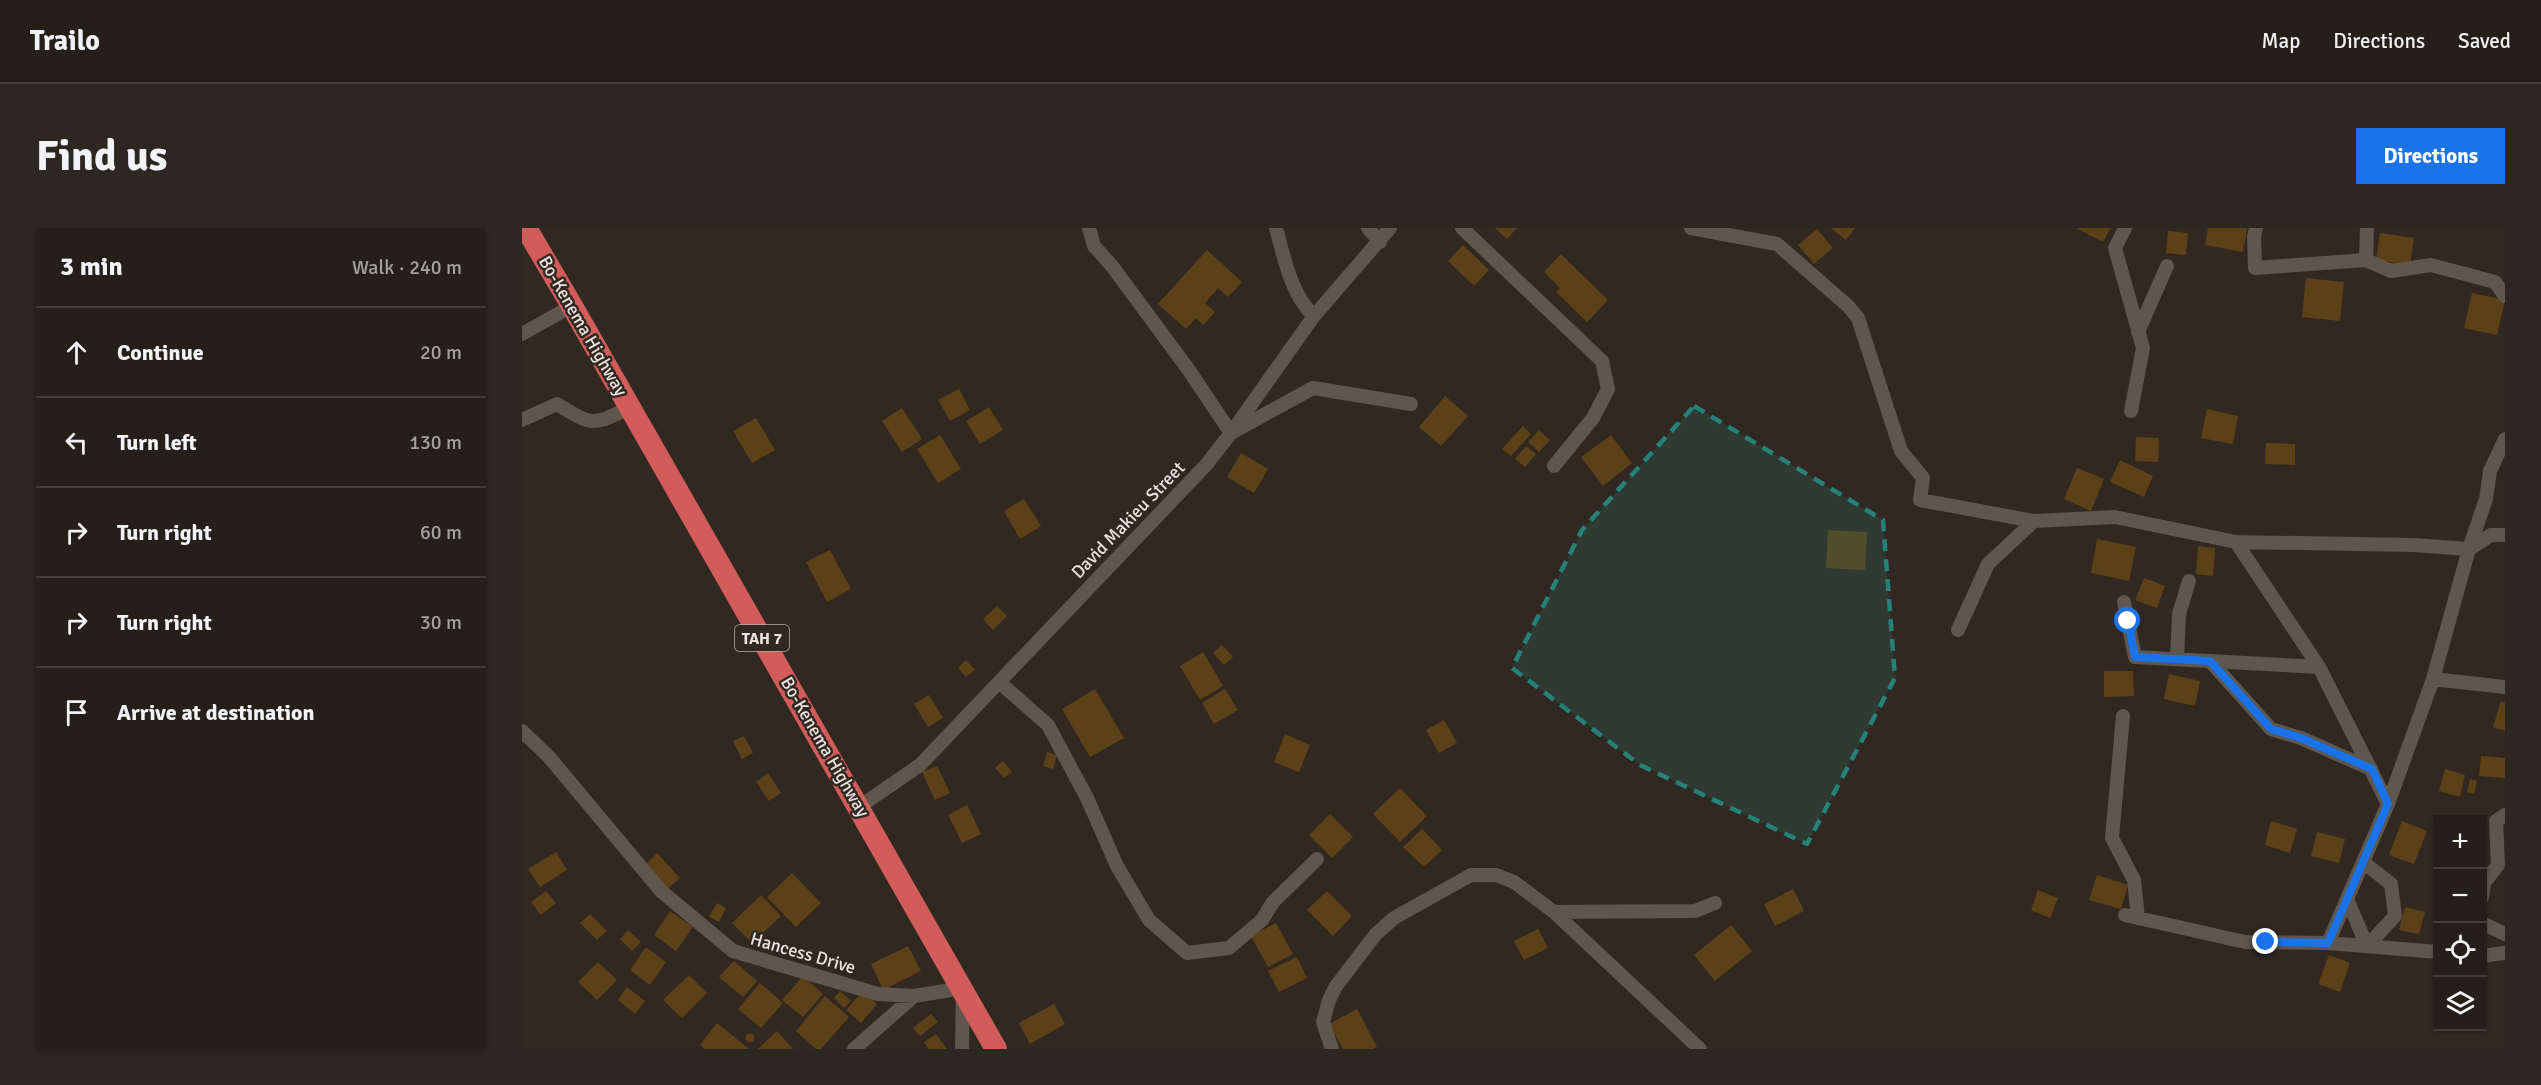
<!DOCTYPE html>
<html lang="en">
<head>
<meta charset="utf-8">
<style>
  :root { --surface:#251f19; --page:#2d2722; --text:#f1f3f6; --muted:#a3a2a2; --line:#423d38; --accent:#1a73e8 }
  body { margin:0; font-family:Signika,sans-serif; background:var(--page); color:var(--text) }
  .controls { position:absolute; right:18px; bottom:18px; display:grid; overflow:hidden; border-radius:0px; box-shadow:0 2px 4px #0004 }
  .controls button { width:54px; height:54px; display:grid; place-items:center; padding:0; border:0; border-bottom:2px solid var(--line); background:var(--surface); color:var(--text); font:30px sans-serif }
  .stop { position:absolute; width:18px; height:18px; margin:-14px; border:4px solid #1a73e8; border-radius:50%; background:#fff }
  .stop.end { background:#1a73e8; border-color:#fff; box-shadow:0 2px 6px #0008 }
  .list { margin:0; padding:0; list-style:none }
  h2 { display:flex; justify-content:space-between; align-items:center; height:78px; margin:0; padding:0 24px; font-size:26px }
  h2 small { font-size:20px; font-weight:400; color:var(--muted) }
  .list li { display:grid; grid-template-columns:39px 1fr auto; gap:18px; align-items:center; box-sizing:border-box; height:90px; padding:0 24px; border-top:2px solid var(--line) }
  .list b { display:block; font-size:22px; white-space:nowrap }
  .list em { font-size:20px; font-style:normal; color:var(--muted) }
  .icon { flex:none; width:33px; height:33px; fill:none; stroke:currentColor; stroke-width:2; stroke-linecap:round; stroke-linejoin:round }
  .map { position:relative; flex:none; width:1983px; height:821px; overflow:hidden; border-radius:0px }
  header { display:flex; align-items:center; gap:36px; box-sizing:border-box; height:84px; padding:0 30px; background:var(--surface); border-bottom:2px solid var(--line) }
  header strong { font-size:28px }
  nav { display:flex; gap:33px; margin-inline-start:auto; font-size:21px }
  .intro { display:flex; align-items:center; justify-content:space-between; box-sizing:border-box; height:144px; padding:0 36px }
  h1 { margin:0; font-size:42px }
  .button { padding:15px 27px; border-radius:0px; background:var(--accent); color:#fff; font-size:21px; font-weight:700 }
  main { display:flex; gap:36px; padding:0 36px }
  aside { flex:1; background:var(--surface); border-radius:0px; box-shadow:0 2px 4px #0004 }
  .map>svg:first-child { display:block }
  .building { fill:#5c4118 }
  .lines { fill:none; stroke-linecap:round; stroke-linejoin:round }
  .minor { stroke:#5f564d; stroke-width:14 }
  .trunk { stroke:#d25c59; stroke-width:22 }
  .route { stroke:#1a73e8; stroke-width:8 }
  .marked { fill:#258179; fill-opacity:0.2; stroke:#258179; stroke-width:4.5; stroke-dasharray:12 8; stroke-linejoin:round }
  .labels { text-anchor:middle; stroke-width:5; stroke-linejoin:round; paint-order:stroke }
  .shield { fill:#312921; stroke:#b2aca6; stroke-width:1.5 }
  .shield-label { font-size:16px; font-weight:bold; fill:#e9e4df }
  .street-label { font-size:18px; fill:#e9e4df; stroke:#312921 }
</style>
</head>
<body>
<header>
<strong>Trailo</strong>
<nav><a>Map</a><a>Directions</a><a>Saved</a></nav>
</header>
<div class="intro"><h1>Find us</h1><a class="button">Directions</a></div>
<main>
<aside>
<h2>3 min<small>Walk · 240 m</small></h2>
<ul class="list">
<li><svg class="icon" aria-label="ahead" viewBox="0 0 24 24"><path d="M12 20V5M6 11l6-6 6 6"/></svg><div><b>Continue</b></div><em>20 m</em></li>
<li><svg class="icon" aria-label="left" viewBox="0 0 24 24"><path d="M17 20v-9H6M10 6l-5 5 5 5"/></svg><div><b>Turn left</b></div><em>130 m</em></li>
<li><svg class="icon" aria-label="right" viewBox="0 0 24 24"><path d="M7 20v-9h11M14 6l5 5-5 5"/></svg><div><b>Turn right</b></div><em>60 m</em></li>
<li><svg class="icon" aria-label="right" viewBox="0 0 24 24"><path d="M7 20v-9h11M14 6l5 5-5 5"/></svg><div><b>Turn right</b></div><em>30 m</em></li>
<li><svg class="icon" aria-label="arrive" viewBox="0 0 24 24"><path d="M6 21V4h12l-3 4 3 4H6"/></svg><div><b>Arrive at destination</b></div></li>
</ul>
</aside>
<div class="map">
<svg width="1983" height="821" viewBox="0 0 1983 821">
  <rect width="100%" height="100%" fill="#312921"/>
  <!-- building -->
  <path class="building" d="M 973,0 L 995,0 L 985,11 Z
    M 1309,0 L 1333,0 L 1324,12 Z
    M 1554,0 L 1589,0 L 1581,14 Z
    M 1686,0 L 1725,0 L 1721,24 L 1683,17 Z
    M 1295,1 L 1311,20 L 1292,36 L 1276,17 Z
    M 1646,3 L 1666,5 L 1664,27 L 1644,25 Z
    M 1858,5 L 1892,10 L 1888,37 L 1854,32 Z
    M 941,17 L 967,42 L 952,58 L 926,33 Z
    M 685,22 L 720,54 L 706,69 L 696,60 L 683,75 L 693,84 L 681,97 L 674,90 L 664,101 L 636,76 Z
    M 1039,26 L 1086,72 L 1065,94 L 1034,64 L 1038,60 L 1022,44 Z
    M 1784,50 L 1822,54 L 1818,93 L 1780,89 Z
    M 1950,65 L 1983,72 L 1975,107 L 1942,100 Z
    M 437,161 L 448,182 L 428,193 L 416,172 Z
    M 923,168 L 946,188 L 919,218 L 897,199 Z
    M 467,179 L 481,202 L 458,216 L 444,193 Z
    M 380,180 L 400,211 L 380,224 L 360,193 Z
    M 1685,181 L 1716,188 L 1711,216 L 1679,210 Z
    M 234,190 L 253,222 L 230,235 L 211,203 Z
    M 1001,198 L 1009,206 L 989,228 L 980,221 Z
    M 1017,202 L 1028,212 L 1017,224 L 1006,214 Z
    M 418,207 L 439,241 L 416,255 L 395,221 Z
    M 1089,207 L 1110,235 L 1081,258 L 1059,229 Z
    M 1614,209 L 1637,210 L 1636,234 L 1613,233 Z
    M 1744,215 L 1773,216 L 1773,237 L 1743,236 Z
    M 1004,218 L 1014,226 L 1003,239 L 993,231 Z
    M 719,225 L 746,241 L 732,265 L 705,249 Z
    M 1598,232 L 1631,248 L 1622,269 L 1588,254 Z
    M 1555,240 L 1582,251 L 1569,283 L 1542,271 Z
    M 502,271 L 519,298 L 498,311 L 482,283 Z
    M 1306,302 L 1345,304 L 1343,342 L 1304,340 Z
    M 1575,311 L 1614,319 L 1607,353 L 1569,345 Z
    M 1676,318 L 1693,320 L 1691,348 L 1674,346 Z
    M 308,322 L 329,361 L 305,374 L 284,334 Z
    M 1622,350 L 1643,358 L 1635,380 L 1613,372 Z
    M 475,378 L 485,388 L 471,402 L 461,391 Z
    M 700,417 L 711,429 L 702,437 L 691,425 Z
    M 681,424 L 701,458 L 678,472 L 658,438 Z
    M 444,432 L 453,442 L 444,449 L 436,440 Z
    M 1582,443 L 1611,443 L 1612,468 L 1582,469 Z
    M 1647,446 L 1678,453 L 1673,478 L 1642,471 Z
    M 573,461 L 602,510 L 568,529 L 540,481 Z
    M 703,461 L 716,482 L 692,496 L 680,475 Z
    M 407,467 L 421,490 L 406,499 L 392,476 Z
    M 1979,473 L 1983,475 L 1983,503 L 1971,499 Z
    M 922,492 L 935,515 L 917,525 L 904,502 Z
    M 763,506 L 788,517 L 777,544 L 752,534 Z
    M 222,508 L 231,525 L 220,531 L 211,513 Z
    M 525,524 L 535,527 L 531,541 L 521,538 Z
    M 1959,528 L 1983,530 L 1983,550 L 1957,548 Z
    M 481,533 L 490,544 L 482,550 L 473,540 Z
    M 415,538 L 428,565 L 413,572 L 400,544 Z
    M 1923,541 L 1943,547 L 1938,569 L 1917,563 Z
    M 246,545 L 259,565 L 247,573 L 234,554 Z
    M 1948,551 L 1955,553 L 1952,566 L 1945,564 Z
    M 878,560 L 905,588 L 878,614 L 851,586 Z
    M 445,577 L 459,606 L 440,615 L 426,587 Z
    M 808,586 L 831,609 L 810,630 L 787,607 Z
    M 1749,593 L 1775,601 L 1768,625 L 1743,617 Z
    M 1880,593 L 1905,603 L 1892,636 L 1867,627 Z
    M 900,601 L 920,622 L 902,639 L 881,619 Z
    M 1795,604 L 1823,611 L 1817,635 L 1789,628 Z
    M 34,624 L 45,642 L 18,659 L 6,641 Z
    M 135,625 L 158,650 L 144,662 L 122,638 Z
    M 270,645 L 299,675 L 274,699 L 245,669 Z
    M 1575,647 L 1606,657 L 1599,681 L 1567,672 Z
    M 1271,661 L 1282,683 L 1253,698 L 1242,676 Z
    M 1516,662 L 1536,670 L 1528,690 L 1509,682 Z
    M 24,663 L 34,675 L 19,687 L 9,674 Z
    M 805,663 L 830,688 L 811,708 L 785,682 Z
    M 239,667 L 259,688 L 230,715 L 210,695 Z
    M 195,675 L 204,680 L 197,694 L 187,689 Z
    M 1883,679 L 1903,684 L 1897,706 L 1877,702 Z
    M 148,683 L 171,699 L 154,723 L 132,707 Z
    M 68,686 L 85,703 L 75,712 L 58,695 Z
    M 754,695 L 771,726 L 746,739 L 729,708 Z
    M 1209,697 L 1230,723 L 1193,753 L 1172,727 Z
    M 1016,701 L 1026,720 L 1002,732 L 992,713 Z
    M 106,702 L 119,714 L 110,723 L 98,711 Z
    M 386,718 L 399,743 L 361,762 L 349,736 Z
    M 124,719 L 144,734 L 128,757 L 108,742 Z
    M 1807,727 L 1828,735 L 1818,764 L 1796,756 Z
    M 775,729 L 785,750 L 757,764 L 746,743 Z
    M 212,733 L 235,753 L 221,769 L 197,749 Z
    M 76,734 L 95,752 L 75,772 L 56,754 Z
    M 167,747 L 185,765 L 160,790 L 141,772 Z
    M 281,748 L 301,766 L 281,789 L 260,772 Z
    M 238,755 L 261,775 L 239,800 L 216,781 Z
    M 105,759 L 123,773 L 113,786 L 96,772 Z
    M 318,763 L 329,773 L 322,780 L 312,770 Z
    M 341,763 L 355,776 L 339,795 L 324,782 Z
    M 303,768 L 327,789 L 299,821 L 294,821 L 274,803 Z
    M 532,776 L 543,796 L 508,816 L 497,795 Z
    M 835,781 L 855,819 L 851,821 L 821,821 L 807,796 Z
    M 409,786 L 416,794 L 398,808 L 391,800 Z
    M 195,795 L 227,821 L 183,821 L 178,817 Z
    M 255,803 L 271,821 L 236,821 Z
    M223.5 810a4.5 4.5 0 1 1 9 0a4.5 4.5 0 1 1-9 0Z
    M 414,806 L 425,821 L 407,821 L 402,814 Z"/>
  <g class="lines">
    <!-- minor -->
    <path class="minor" d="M 567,0 L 572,18 L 590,38 L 666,141 L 709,205 L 791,160 L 889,176
      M 754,0 C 762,29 769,67 792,88
      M 846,0 L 858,14
      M 940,0 L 1080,133 L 1086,161 L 1071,190 L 1032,238
      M 1169,0 L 1255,16 L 1326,78 L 1336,90 L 1379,223 L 1401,250 L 1398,272 L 1512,293
      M 1603,0 L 1593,20 L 1621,120 L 1609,183
      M 1734,0 L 1732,9 L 1733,40 L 1844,32 L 1845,0
      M 1844,32 L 1869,43 L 1909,37 L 1973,54 L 1983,68
      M 1616,104 L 1645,38
      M 0,106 L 50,78
      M 0,192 L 35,176 C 71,198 70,198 107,180
      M 1714,314 L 1797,439 L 1866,576
      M 1602,374 L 1613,429 L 1797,439
      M 1436,402 L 1466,336 L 1512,293 L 1593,289 L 1714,314 L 1891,317 L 1947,321 L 1969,307 L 1983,307
      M 1655,431 L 1657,386 L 1667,353
      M 1688,433 L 1749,501 L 1779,510 L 1849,541
      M 1911,451 L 1983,459
      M 477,454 L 526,497 L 565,570 L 595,638 L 627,692 L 665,725 L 707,720 L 740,692 L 751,674 L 795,631
      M 1601,488 L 1590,610 L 1612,652 L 1616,690
      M 0,503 L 27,529 L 139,663 L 211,723 L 356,766 L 392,768 L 441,760 L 440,821
      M 337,579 L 398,537 L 684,237 L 709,205 L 792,88 L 868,0
      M 1960,669 L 1962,655 L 1976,637 L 1974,593 L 1983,587
      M 1825,671 L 1845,718 L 1873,688 L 1869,656 L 1841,634
      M 1032,684 L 1178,821
      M 1603,687 L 1723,714 L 1806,715 L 1916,724
      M 1960,695 L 1983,706
      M 1806,715 L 1866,576 L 1911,451 L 1947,321 L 1964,271 L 1968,243 L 1983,211
      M 1960,728 L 1983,725
      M 332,821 L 392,768
      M 810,821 L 801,794 L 807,772 L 814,758 L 854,706 L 872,690 L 949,647 L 974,647 L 992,654 L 1032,684 L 1173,683 L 1193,675"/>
    <!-- trunk -->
    <path class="trunk" d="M 4,0 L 50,78 L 474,821"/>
  </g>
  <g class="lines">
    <!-- route -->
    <path class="route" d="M 1606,393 L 1613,429 L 1688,433 L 1749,501 L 1779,510 L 1850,541 L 1866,576 L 1806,715 L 1744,714"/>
  </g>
  <!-- marked area -->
  <path class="marked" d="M 1172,178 L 1361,292 L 1373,450 L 1285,616 L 1118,537 L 990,440 L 1060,302 Z"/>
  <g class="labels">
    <!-- shield labels -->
    <rect class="shield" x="213" y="397" width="54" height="26" rx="4.5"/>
    <g class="shield-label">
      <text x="240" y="416">TAH 7</text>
    </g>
    <!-- street labels -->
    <g class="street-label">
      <text transform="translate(61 98) rotate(60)" y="6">Bo-Kenema Highway</text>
      <text transform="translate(606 292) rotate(-46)" y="6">David Makieu Street</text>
      <text transform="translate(303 519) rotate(60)" y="6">Bo-Kenema Highway</text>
      <text transform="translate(281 725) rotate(16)" y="6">Hancess Drive</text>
    </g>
  </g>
</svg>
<div class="controls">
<button>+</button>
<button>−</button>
<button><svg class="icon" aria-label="locate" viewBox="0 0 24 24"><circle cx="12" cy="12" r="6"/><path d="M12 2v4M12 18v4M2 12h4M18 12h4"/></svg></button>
<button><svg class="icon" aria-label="layers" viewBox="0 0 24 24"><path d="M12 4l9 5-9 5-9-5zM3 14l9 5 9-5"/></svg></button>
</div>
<div class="stop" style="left:1606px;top:393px"></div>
<div class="stop end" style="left:1744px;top:714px"></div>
</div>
</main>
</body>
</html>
